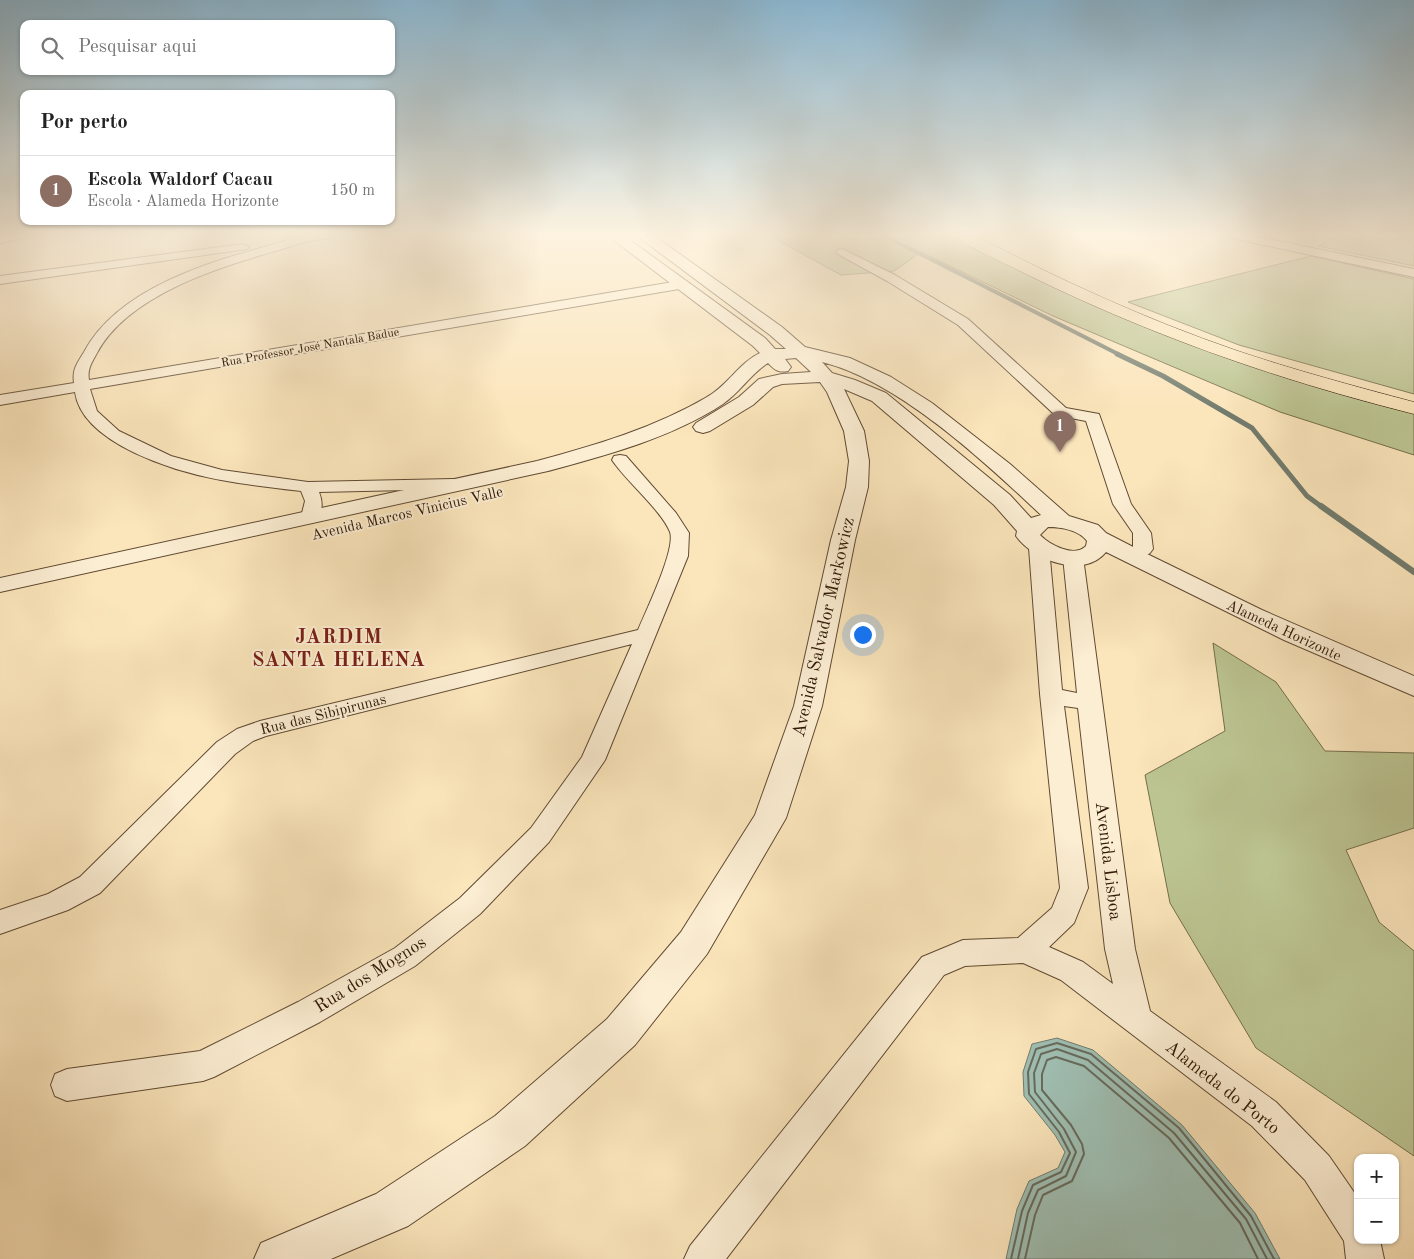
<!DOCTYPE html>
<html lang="pt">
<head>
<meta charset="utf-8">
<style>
  :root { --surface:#fff; --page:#f2f2f2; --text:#222; --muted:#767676; --line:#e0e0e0; --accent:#1a73e8 }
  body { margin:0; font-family:"Old Standard TT",serif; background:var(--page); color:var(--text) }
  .controls { position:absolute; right:15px; bottom:15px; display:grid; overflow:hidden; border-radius:10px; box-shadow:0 1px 4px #0004 }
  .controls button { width:45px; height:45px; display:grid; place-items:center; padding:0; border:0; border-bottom:1px solid var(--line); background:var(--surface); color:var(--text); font:25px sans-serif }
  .you { position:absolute; left:862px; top:634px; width:18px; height:18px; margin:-12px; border:4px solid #fff; border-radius:50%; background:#1a73e8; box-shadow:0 0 0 8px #1a73e833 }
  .badge { display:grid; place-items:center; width:32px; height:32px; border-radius:50%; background:var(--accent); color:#fff; font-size:16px; font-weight:700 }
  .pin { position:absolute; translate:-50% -41px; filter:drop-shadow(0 1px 2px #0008) }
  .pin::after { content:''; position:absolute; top:26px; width:18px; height:15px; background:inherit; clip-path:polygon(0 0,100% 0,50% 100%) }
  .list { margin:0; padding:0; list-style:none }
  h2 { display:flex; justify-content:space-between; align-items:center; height:65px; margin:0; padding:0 20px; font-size:21px }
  h2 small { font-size:16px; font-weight:400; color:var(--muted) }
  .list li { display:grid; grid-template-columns:32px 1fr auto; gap:15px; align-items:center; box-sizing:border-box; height:70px; padding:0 20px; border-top:1px solid var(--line) }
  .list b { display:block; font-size:19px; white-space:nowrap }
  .list p { margin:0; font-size:16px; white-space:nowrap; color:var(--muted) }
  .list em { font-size:16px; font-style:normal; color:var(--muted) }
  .icon { flex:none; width:28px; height:28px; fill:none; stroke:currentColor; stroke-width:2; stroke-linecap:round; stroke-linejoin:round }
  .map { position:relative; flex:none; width:1414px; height:1259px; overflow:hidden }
  .search { position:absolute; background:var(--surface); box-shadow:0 1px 4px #0004; left:20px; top:20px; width:375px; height:55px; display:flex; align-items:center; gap:12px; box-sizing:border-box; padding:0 18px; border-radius:10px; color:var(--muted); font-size:19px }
  .panel { position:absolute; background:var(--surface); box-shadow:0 1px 4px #0004; left:20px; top:90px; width:375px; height:135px; border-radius:10px }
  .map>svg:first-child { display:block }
  .green { fill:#bcc592; stroke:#746e4b }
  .water { fill:#9fbfb3; stroke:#717b6d }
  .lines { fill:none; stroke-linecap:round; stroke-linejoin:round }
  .shore { stroke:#666a5c; stroke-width:2 }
  .stream-far2 { stroke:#717b6d; stroke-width:4 }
  .stream-far1 { stroke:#717b6d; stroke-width:5 }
  .stream { stroke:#717b6d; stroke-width:6 }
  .minor-casing { stroke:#604a32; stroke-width:2 }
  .tertiary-casing { stroke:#604a32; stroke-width:2 }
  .primary-casing { stroke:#2d1604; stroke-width:1 }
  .minor { fill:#fceed3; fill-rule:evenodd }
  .tertiary { fill:#fceed3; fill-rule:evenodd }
  .primary { fill:#fbe5bb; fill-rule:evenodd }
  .labels { text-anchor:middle; stroke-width:4; stroke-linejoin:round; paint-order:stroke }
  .far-street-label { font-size:12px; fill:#2d1604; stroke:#fceed3 }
  .street-label { font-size:15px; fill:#2d1604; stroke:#fceed3 }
  .near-street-label { font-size:18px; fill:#2d1604; stroke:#fceed3 }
  .district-label { font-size:20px; font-weight:bold; letter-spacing:1px; fill:#7a1f14; stroke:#fceed3 }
</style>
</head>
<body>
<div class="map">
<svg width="1414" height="1259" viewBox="0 0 1414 1259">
  <rect width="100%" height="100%" fill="#fbe5bb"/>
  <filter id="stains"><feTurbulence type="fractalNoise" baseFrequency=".004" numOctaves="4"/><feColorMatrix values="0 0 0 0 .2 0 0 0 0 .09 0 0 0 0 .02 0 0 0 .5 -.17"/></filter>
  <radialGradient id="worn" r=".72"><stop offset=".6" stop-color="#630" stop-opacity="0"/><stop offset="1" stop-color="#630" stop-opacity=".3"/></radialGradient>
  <!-- green -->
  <path class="green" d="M 773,235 L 951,235 L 1000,260 L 1172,335 L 1414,411 L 1414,455 L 1280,412 L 1053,316 L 921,252 L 894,271 L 841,275 L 779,241 Z
    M 1337,235 L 1414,235 L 1414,266 L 1318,246 Z
    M 1311,256 L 1414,279 L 1414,394 L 1239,345 L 1128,302 Z
    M 1213,643 L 1276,682 L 1325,751 L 1414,753 L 1414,828 L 1346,850 L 1379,922 L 1414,951 L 1414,1156 L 1256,1048 L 1170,903 L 1145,775 L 1225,731 Z"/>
  <!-- water -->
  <path class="water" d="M 1057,1038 L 1093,1050 L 1182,1125 L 1255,1213 L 1280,1259 L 1006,1259 L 1017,1209 L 1029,1181 L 1058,1168 L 1065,1152 L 1055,1135 L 1024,1096 L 1023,1072 L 1032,1044 Z"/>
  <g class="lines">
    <!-- shore -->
    <path class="shore" d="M 1011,1259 L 1022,1211 L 1033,1185 L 1061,1172 L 1070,1153 L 1059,1132 L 1029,1094 L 1028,1072 L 1036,1049 L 1057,1043 L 1091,1054 L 1179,1128 L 1251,1216 L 1274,1259
      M 1018,1259 L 1028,1213 L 1038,1190 L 1066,1176 L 1076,1152 L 1064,1129 L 1035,1092 L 1034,1073 L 1041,1054 L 1057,1049 L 1088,1060 L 1174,1133 L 1246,1219 L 1267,1259
      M 1025,1259 L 1035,1215 L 1043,1195 L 1072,1181 L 1084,1154 L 1082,1144 L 1071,1125 L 1042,1090 L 1042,1074 L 1047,1060 L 1056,1057 L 1084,1066 L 1169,1138 L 1240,1223 L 1258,1259"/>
    <!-- stream-far2 -->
    <path class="stream-far2" d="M 883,235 L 1120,355"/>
    <!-- stream-far1 -->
    <path class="stream-far1" d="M 1117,354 L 1163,376 L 1252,428 L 1307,496 L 1322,507"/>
    <!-- stream -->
    <path class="stream" d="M 1321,506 L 1414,572"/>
    <defs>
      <path id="minor" d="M 6,235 L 30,235 L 29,237 L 0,243 L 0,237 Z
        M 299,235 L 335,235 L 334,237 C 327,239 319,239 311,241 C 301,243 289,247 279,250 C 219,267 128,295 97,353 C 92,362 87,369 89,380 L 679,281 L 685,285 L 679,289 L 90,389 L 97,411 L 119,431 L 171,456 L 222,470 L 308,482 L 453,479 L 459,480 L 462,484 L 459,488 L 453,489 L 319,492 C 323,502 323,512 316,521 L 310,523 L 304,521 L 301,517 L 305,501 L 301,491 C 275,488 248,485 221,480 C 177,472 82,444 75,392 L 0,405 L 0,395 L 74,383 C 72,369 77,364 84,352 C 120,285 217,260 285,241 L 286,238 Z
        M 1226,235 L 1249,235 L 1414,269 L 1414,277 L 1231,238 Z
        M 243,244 L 249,247 L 247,249 L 0,284 L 0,276 Z
        M 842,249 L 895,275 L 968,319 L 1066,408 L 1099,414 L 1131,504 L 1151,533 L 1153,549 L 1150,553 L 1138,560 L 1131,562 L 1124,560 L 1121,556 L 1133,547 L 1133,533 L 1113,504 L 1086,421 L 1055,415 L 958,325 L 887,281 L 838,254 L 836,252 L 838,250 Z
        M 620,455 L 626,456 L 676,513 L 689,533 L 688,556 L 605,760 L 549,842 L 480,914 L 415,966 L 320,1022 L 214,1077 L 203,1081 L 67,1101 L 55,1096 L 51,1085 L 55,1074 L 67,1069 L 200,1051 L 298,1002 L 395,948 L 460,898 L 531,828 L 582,757 L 632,644 L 266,736 L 253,741 L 235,754 L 100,893 L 68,910 L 0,934 L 0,910 L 48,894 L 80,877 L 217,742 L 237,729 L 260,721 L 638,630 C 646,611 676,549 670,532 C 662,511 626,481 612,460 L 614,456 Z
        M 1039,542 L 1046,544 L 1049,548 L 1062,690 L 1077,693 L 1063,557 L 1066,553 L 1073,551 L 1080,553 L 1083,557 L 1135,949 L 1150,1011 L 1276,1102 L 1329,1156 L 1358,1198 L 1358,1240 L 1380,1240 L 1384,1259 L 1346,1259 L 1344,1241 L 1305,1180 L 1252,1126 L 1061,980 L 1023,963 L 965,966 L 944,975 L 726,1259 L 684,1259 L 690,1246 L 922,957 L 963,940 L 1018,938 L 1052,908 L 1060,888 L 1040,694 L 1029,548 L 1032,544 ZM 1064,706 L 1078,708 L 1105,949 L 1113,984 L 1083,962 L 1049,947 L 1074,923 L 1088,888 Z"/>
      <path id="tertiary" d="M 607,235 L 623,235 L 765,338 L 775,349 L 786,349 L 770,335 L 636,235 L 653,235 L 782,327 L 805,347 L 850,358 L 891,377 L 932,403 L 1010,464 L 1069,516 L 1098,525 L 1106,533 L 1143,552 L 1262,610 L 1414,676 L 1414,696 L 1284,640 L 1106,552 C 1084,579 1034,561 1016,536 L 1017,531 L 994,505 L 872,401 L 844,389 L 864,431 L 869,461 L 868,487 L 855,540 L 822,706 L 786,818 L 707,954 L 635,1045 L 525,1146 L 408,1226 L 331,1259 L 254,1259 L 261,1243 L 376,1194 L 495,1116 L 607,1019 L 681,932 L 755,815 L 794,706 L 831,540 L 846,487 L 849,461 L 844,431 L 827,392 L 820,382 L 782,384 L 773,387 L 753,405 L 710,431 L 703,433 L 696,431 L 693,427 L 696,423 L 739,397 L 759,379 L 782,374 L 811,372 L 796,358 L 785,359 L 791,367 L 788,371 C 778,373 775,370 768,363 C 751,374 740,392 723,404 C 671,438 607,455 548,471 L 0,592 L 0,578 L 537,461 C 596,445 654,428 707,397 C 727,386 739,363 760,353 L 753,346 ZM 822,362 C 898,381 984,461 1041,515 L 1031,518 L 1010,495 L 886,393 L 855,380 L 832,373 ZM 1048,527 C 1061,527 1079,530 1087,541 L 1086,546 C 1074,558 1050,545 1040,535 Z"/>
      <path id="primary" d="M 955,235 L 974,235 C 1058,279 1145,319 1235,350 C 1294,370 1354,386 1414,402 L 1414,414 C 1277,380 1144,333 1018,270 C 1004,263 964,246 955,235 Z"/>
    </defs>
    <!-- minor casing -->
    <use href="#minor" class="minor-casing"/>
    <!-- tertiary casing -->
    <use href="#tertiary" class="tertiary-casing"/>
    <!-- primary casing -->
    <use href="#primary" class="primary-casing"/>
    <!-- minor -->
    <use href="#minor" class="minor"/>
    <!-- tertiary -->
    <use href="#tertiary" class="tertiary"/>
    <!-- primary -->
    <use href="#primary" class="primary"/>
  </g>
  <!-- sky -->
  <linearGradient id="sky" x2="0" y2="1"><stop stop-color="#8bb8d3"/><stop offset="0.57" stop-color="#fdf3e0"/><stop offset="1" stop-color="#fdf3e0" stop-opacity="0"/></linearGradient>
  <rect width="1414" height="412" fill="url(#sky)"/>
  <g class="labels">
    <!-- far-street labels -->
    <g class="far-street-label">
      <text transform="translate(310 347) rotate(-10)" y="4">Rua Professor José Nantala Badue</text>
    </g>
    <!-- street labels -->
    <g class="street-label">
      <text transform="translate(407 513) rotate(-13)" y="5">Avenida Marcos Vinicius Valle</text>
      <text transform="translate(1284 630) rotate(25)" y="5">Alameda Horizonte</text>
      <text transform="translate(323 714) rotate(-14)" y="5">Rua das Sibipirunas</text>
    </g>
    <!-- near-street labels -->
    <g class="near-street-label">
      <text transform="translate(823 627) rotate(-77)" y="6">Avenida Salvador Markowicz</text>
      <text transform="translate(1109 861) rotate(83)" y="6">Avenida Lisboa</text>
      <text transform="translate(370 974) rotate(-32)" y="6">Rua dos Mognos</text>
      <text transform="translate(1223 1087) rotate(38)" y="6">Alameda do Porto</text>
    </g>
    <!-- district labels -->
    <g class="district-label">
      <text x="339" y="643">JARDIM<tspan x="339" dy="23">SANTA HELENA</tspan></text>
    </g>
  </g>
  <rect width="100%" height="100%" filter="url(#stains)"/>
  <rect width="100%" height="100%" fill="url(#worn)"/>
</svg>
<div class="controls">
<button>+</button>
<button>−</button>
</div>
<div class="you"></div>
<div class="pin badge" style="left:1060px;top:452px;background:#8d6e63">1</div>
<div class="search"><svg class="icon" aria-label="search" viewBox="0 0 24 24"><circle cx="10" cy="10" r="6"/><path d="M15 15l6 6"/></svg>Pesquisar aqui</div>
<section class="panel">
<h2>Por perto<small></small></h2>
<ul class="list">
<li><span class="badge" style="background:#8d6e63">1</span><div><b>Escola Waldorf Cacau</b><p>Escola · Alameda Horizonte</p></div><em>150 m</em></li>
</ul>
</section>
</div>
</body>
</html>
